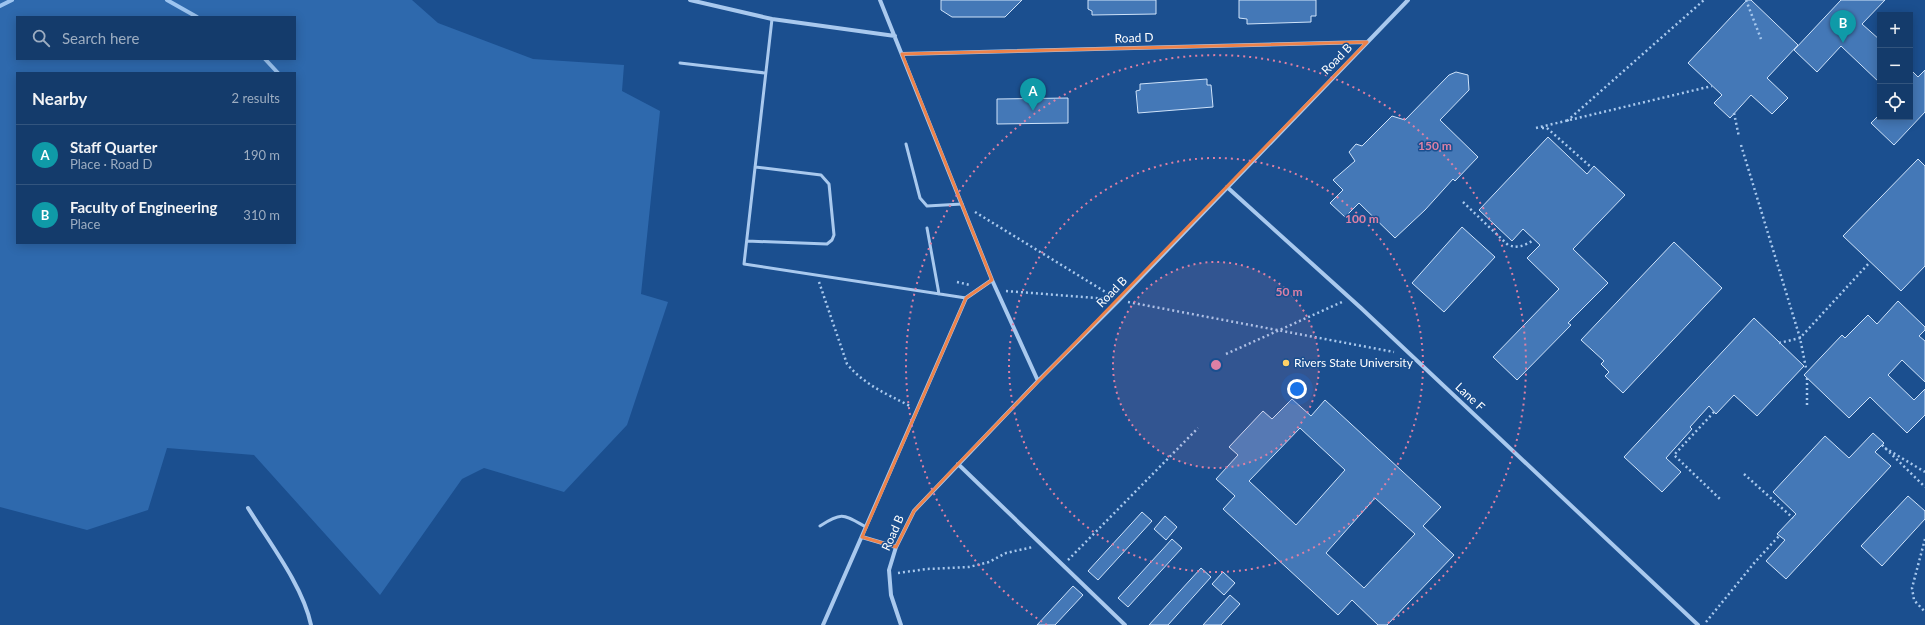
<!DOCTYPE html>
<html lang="en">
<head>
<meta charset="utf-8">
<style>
  :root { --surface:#143b6b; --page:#214673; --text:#f1f3f6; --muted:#9dadc1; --line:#33557e; --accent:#8c9099 }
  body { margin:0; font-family:Lato,sans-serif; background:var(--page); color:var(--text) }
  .controls { position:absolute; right:12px; top:12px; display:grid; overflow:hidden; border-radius:0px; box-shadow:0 2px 10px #0003 }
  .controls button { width:36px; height:36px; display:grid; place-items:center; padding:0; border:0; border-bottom:1px solid var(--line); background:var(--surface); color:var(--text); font:20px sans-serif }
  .you { position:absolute; left:1297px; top:389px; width:14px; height:14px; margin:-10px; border:3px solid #fff; border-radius:50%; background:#1a73e8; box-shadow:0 0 0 6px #1a73e833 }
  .badge { display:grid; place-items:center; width:26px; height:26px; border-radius:50%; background:var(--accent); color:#fff; font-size:13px; font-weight:700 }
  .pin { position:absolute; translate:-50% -33px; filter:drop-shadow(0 1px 2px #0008) }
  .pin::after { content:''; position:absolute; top:21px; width:14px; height:12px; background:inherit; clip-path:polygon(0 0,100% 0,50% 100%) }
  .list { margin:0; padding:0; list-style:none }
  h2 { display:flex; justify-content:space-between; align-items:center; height:52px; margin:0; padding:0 16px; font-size:17px }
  h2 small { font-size:13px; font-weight:400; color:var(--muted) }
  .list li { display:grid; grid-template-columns:26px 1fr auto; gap:12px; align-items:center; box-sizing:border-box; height:60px; padding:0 16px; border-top:1px solid var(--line) }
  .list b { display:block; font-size:15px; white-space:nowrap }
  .list p { margin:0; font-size:13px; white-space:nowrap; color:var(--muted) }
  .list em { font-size:13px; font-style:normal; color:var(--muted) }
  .icon { flex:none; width:22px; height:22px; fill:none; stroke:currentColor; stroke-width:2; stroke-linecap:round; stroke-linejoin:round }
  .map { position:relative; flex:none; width:1925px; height:625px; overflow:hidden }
  .search { position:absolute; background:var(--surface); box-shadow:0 2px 10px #0003; left:16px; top:16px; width:280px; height:44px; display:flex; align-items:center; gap:10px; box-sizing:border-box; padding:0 14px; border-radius:0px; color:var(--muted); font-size:15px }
  .panel { position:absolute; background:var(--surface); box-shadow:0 2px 10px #0003; left:16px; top:72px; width:280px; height:172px; border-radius:0px }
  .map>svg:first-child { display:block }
  .green { fill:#2e69ad; fill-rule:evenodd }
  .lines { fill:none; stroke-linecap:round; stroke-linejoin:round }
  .stream { stroke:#9cc4f0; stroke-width:4 }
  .building { fill:#4478b7; stroke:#cfe3fa; fill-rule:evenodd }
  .path { stroke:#a9c9ee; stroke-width:2.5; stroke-dasharray:2 3; stroke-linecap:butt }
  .service { stroke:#a9c9ee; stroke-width:3 }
  .minor { stroke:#a9c9ee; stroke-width:4 }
  .marked { fill:none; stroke:#ee8249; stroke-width:3; stroke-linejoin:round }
  .ring { fill:none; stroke:#dd80a5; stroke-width:2; stroke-dasharray:2 4 }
  .poi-dot { fill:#ffd166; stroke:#1b4f8f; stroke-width:1.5 }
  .labels { text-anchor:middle; stroke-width:3; stroke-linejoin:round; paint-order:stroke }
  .street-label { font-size:12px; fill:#fff; stroke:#1b4f8f }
  .poi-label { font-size:12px; fill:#fff; stroke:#1b4f8f; text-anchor:start }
  .centre { fill:#dd80a5; stroke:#1b4f8f; stroke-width:2 }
  .ring-label { font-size:12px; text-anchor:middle; font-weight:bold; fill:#dd80a5; stroke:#1b4f8f; stroke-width:3; stroke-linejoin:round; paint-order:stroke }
</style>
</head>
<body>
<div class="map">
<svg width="1925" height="625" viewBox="0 0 1925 625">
  <rect width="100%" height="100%" fill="#1b4f8f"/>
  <!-- green -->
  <path class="green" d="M 0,0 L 412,0 L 438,23 L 533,59 L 624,65 L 622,91 L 660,111 L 641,294 L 668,302 L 627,425 L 564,492 L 484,468 L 462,479 L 380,595 L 254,455 L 167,448 L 148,510 L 87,530 L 0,507 ZM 17,17 L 295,17 L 295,59 L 17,59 ZM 17,73 L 295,73 L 295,243 L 17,243 Z"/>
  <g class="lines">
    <!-- stream -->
    <path class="stream" d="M 167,0 L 197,17
      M 0,6 L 12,0
      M 265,59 L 278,73"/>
  </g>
  <!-- building -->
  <path class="building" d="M 941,0 L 1022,0 L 1005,17 L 952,17 L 941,10 Z
    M 1088,0 L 1156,0 L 1156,14 L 1092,15 L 1092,11 L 1088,9 Z
    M 1239,0 L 1316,0 L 1316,16 L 1311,16 L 1311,22 L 1247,24 L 1247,19 L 1239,18 Z
    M 1747,0 L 1751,0 L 1798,45 L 1767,78 L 1788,98 L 1772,114 L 1751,95 L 1730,118 L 1714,103 L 1722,95 L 1688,63 Z
    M 1841,0 L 1885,0 L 1862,24 L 1880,40 L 1880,83 L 1841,46 L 1817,72 L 1794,50 Z
    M 1910,69 L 1918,77 L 1925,70 L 1925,112 L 1894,145 L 1871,123 L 1877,117 L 1910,117 Z
    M 1456,72 L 1468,75 L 1469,90 L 1440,120 L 1478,157 L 1455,181 L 1453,179 L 1425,210 L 1395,238 L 1359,203 L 1345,217 L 1330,203 L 1343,190 L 1333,180 L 1355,161 L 1349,152 L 1356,144 L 1362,146 L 1392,116 L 1405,120 L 1449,75 Z
    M 1207,79 L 1207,85 L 1211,85 L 1213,107 L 1138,113 L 1136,91 L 1140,90 L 1140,84 Z
    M 1068,98 L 1068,123 L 997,124 L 997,99 Z
    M 1548,137 L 1587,174 L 1594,166 L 1625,195 L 1573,249 L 1608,283 L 1568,323 L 1571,325 L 1517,380 L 1493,357 L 1559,289 L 1527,258 L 1540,245 L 1523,229 L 1512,241 L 1479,210 Z
    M 1918,159 L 1925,166 L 1925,266 L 1901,291 L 1843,236 Z
    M 1462,227 L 1495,257 L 1444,312 L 1412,283 Z
    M 1674,242 L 1722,288 L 1623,393 L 1605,376 L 1609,372 L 1601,364 L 1604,361 L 1581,340 Z
    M 1898,301 L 1925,327 L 1925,330 L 1919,336 L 1925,341 L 1925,382 L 1902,360 L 1888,375 L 1914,400 L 1925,389 L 1925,415 L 1907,433 L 1870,397 L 1849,418 L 1804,375 L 1842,335 L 1845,338 L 1868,315 L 1877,324 Z
    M 1754,318 L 1804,366 L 1757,416 L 1734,395 L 1716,414 L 1709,406 L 1690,427 L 1692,429 L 1666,458 L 1681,472 L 1662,492 L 1624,457 Z
    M 1292,399 L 1311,416 L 1325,400 L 1441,507 L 1423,526 L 1454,555 L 1387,625 L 1378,625 L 1352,600 L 1338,615 L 1223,509 L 1235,496 L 1216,479 L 1238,455 L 1229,447 L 1263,411 L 1272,419 ZM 1300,428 L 1345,470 L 1296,525 L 1249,481 ZM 1375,498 L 1415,534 L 1364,588 L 1326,553 Z
    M 1873,433 L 1884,443 L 1875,452 L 1891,466 L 1786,579 L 1766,561 L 1785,540 L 1777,534 L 1796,514 L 1773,492 L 1825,436 L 1849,458 Z
    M 1908,496 L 1925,511 L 1925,519 L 1882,566 L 1861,546 Z
    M 1142,512 L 1152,521 L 1098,580 L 1088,571 Z
    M 1165,516 L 1177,527 L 1166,540 L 1154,529 Z
    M 1172,539 L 1182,548 L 1128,607 L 1118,598 Z
    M 1201,568 L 1211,577 L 1168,625 L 1149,625 Z
    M 1223,572 L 1235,583 L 1224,595 L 1212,584 Z
    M 1073,586 L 1083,595 L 1055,625 L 1037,625 Z
    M 1230,595 L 1240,604 L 1221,625 L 1203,625 Z"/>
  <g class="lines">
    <!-- path -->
    <path class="path" d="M 1746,0 L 1761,39
      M 1734,113 L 1739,137
      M 1567,121 L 1704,0
      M 1536,128 L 1712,86
      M 1542,128 L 1547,128 L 1592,168
      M 1741,145 L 1800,338 L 1806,368
      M 1463,202 L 1508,245 C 1519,249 1525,245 1534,240
      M 975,212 L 1112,296
      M 819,282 L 847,364 C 866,386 885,393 910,406
      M 957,282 L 970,285
      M 1006,291 L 1109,299
      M 1128,302 L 1394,352
      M 1779,343 L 1800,338 L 1870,262
      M 1226,354 L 1342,302
      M 1807,378 L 1807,405
      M 1714,412 L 1674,455 L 1720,499
      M 1882,445 L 1925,487
      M 1885,448 L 1925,472
      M 1744,474 L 1793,518
      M 1925,539 L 1912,588 L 1914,600 L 1925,612
      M 1068,560 L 1198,428
      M 898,573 L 927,569 L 969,567 L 989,562 L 1006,553 L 1033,547
      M 1706,622 L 1755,562 L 1779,536"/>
    <!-- service -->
    <path class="service" d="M 772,19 L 744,264 L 966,298
      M 680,63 L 765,73
      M 906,144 L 920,198 L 927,206 L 962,204
      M 927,228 L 939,294
      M 747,241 L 827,244 L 832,240 L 834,235 L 829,184 L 821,175 L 755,167
      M 820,526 C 843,511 844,515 866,527"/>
    <!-- minor -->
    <path class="minor" d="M 690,0 L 772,19 L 895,36
      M 880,0 L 992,280 L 1038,381
      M 902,54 L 1367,42
      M 1227,187 L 1361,308 L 1698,625
      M 958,464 L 1125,625
      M 248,508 C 269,542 303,586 311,625
      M 862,537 L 896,547
      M 823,625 L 966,298 L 992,280
      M 901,625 L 891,595 L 889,570 L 896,547 L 914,511 L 1038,381 L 1119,300 L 1408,0"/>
  </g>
  <!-- marked area -->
  <path class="marked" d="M 1367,42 L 958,464 L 914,511 L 896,547 L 862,537 L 966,298 L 992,280 L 902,54 Z"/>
  <!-- distance rings -->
  <circle cx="1216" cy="365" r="103" fill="#dd80a5" fill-opacity=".12"/>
  <g class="ring">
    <circle cx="1216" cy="365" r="103"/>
    <circle cx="1216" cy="365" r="207"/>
    <path d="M1047 625A310 310 0 1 1 1385 625"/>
  </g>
  <!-- markers -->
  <circle class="poi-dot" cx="1286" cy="363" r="4"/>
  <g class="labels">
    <!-- street labels -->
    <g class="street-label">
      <text transform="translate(1134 38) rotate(-2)" y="4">Road D</text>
      <text transform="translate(1337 59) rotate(-46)" y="4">Road B</text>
      <text transform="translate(1112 292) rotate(-46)" y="4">Road B</text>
      <text transform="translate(1470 397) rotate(43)" y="4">Lane F</text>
      <text transform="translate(893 533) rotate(-66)" y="4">Road B</text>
    </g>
    <!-- poi labels -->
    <g class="poi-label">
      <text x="1294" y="367">Rivers State University</text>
    </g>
  </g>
  <circle cx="1216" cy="365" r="6" class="centre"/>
  <g class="ring-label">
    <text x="1435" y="150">150 m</text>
    <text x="1362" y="223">100 m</text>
    <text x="1289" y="296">50 m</text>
  </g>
</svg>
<div class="controls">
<button>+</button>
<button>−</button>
<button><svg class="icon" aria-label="locate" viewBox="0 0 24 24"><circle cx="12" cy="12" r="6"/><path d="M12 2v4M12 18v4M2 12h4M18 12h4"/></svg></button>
</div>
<div class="you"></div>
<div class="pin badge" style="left:1033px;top:111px;background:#0f9aa8">A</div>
<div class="pin badge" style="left:1843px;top:43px;background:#0f9aa8">B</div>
<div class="search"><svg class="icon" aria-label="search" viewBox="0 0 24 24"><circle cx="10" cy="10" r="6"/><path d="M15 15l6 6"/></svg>Search here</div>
<section class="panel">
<h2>Nearby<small>2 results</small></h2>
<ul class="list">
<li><span class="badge" style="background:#0f9aa8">A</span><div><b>Staff Quarter</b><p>Place · Road D</p></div><em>190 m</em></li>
<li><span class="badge" style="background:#0f9aa8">B</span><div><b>Faculty of Engineering</b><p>Place</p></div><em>310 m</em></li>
</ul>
</section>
</div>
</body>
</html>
